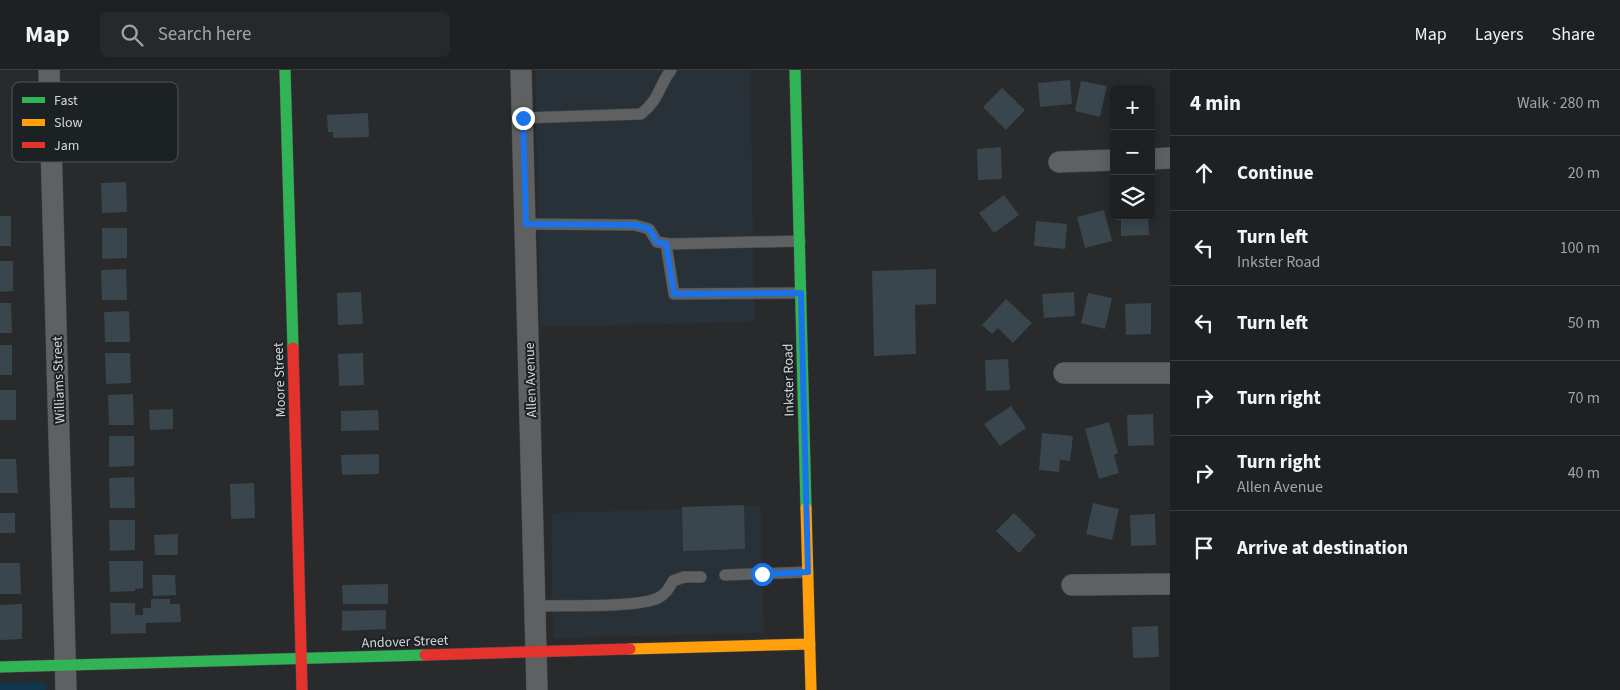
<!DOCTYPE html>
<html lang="en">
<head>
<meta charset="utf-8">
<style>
  :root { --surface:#1e2021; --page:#26282a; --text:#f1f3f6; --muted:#a1a3a5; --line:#3c3e3f }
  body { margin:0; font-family:"Source Sans 3",sans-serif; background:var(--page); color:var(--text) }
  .controls { position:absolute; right:15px; top:15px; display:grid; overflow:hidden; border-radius:8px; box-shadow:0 2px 12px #0003 }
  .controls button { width:45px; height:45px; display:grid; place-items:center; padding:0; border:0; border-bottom:1px solid var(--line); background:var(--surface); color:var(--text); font:25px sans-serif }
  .stop { position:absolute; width:15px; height:15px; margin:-11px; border:4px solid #1a73e8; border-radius:50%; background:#fff }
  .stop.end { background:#1a73e8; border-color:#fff; box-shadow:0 1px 5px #0008 }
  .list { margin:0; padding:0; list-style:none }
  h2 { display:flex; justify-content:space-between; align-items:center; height:65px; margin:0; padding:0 20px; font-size:21px }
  h2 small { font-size:16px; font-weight:400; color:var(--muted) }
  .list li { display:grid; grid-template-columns:32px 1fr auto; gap:15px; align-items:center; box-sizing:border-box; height:75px; padding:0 20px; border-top:1px solid var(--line) }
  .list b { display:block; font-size:19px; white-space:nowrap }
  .list p { margin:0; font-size:16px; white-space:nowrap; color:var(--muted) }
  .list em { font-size:16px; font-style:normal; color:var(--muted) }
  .icon { flex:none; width:28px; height:28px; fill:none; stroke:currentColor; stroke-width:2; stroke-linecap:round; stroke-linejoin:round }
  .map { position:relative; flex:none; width:1170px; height:620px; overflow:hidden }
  header { display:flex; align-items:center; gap:30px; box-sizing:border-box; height:70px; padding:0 25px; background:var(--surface); border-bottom:1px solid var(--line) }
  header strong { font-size:24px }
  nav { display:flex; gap:28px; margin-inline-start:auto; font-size:18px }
  .search { width:350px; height:45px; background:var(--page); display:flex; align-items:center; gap:12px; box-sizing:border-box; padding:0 18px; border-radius:8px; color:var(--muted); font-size:19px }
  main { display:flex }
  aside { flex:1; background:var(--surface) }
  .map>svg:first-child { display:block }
  .built { fill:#283138 }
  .green { fill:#0f364c }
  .building { fill:#39464e }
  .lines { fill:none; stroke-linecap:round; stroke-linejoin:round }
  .lane-casing { stroke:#434648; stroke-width:12 }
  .street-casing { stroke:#434648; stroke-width:22 }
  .fast-casing { stroke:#434648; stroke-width:12 }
  .slow-casing { stroke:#434648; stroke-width:12 }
  .jam-casing { stroke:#434648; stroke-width:12 }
  .lane { stroke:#5e6062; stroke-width:11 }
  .street { stroke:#5e6062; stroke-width:21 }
  .fast { stroke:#30b455; stroke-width:11 }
  .slow { stroke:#ff9f0a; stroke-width:11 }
  .jam { stroke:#e5322d; stroke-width:11 }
  .route { stroke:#1a73e8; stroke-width:6 }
  .labels { text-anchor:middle; stroke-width:4; stroke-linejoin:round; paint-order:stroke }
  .street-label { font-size:14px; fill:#d3d6d9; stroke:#1c2124 }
  .key { fill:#1c2124; stroke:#53575a; stroke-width:1 }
  .key-label { font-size:14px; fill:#d3d6d9 }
</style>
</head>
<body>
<header>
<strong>Map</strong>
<div class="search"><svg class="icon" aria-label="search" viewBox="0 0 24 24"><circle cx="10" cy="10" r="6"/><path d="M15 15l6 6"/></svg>Search here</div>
<nav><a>Map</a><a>Layers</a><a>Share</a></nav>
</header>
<main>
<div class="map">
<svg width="1170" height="620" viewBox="0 0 1170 620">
  <rect width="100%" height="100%" fill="#282a2c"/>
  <!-- built -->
  <path class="built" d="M 535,0 L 750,0 L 755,252 L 540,257 Z
    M 761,436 L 764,563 L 553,568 L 551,443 Z"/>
  <!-- green -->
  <path class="green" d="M 46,612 L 46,620 L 0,620 L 0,613 Z"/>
  <!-- building -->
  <path class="building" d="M 1070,10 L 1072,34 L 1040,37 L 1038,13 Z
    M 1081,11 L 1107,16 L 1100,47 L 1075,41 Z
    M 1002,18 L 1025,40 L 1006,60 L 983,37 Z
    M 368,43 L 369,67 L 333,68 L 333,62 L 328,62 L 327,45 Z
    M 1001,77 L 1002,109 L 978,110 L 977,79 Z
    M 126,112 L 127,142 L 102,143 L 101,113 Z
    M 1004,125 L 1019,145 L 994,163 L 979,143 Z
    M 1104,140 L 1112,171 L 1085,178 L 1077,147 Z
    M 0,146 L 11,146 L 11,176 L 0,176 Z
    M 1121,146 L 1148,146 L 1149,165 L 1121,166 Z
    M 1036,151 L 1067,154 L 1065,179 L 1034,176 Z
    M 102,158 L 127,158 L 127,188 L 102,189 Z
    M 0,191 L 13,191 L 13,221 L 0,222 Z
    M 126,199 L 127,230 L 102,230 L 101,200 Z
    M 936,199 L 936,234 L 915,235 L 916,284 L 874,286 L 872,201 Z
    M 361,222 L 363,254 L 338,255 L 337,223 Z
    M 1074,222 L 1075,246 L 1044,248 L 1042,224 Z
    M 1088,223 L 1112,228 L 1105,259 L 1081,253 Z
    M 1006,229 L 1032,253 L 1013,273 L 998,258 L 992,264 L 982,255 Z
    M 0,233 L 11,233 L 12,263 L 0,263 Z
    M 1151,233 L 1151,264 L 1126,265 L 1125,234 Z
    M 129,241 L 130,272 L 105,272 L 104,242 Z
    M 0,275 L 12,275 L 12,305 L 0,305 Z
    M 105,283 L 130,283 L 131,313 L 106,314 Z
    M 363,283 L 364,315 L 339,316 L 338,284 Z
    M 1008,289 L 1010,320 L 986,321 L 985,290 Z
    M 0,320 L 16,320 L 16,350 L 0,350 Z
    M 133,324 L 134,355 L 109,355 L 108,325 Z
    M 1011,336 L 1026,358 L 1000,376 L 984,354 Z
    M 173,339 L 173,359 L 150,360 L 149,340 Z
    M 378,340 L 379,360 L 341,361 L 341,341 Z
    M 1153,344 L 1154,375 L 1128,376 L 1127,345 Z
    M 1109,352 L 1118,383 L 1114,385 L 1119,403 L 1099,409 L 1085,359 Z
    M 1042,363 L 1073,366 L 1070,391 L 1060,390 L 1059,402 L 1039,400 Z
    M 109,366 L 134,366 L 134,396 L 109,397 Z
    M 379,384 L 379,404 L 342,405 L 341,385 Z
    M 0,389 L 16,389 L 18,423 L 0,423 Z
    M 134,407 L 135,438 L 110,438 L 109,408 Z
    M 254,413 L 255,448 L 231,449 L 230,414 Z
    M 1093,433 L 1119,439 L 1112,470 L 1086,464 Z
    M 744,435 L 745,479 L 683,481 L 682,437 Z
    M 0,443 L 15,443 L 15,463 L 0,463 Z
    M 1014,443 L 1036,465 L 1019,483 L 996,461 Z
    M 1155,444 L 1156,475 L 1131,476 L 1130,445 Z
    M 109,450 L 135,450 L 135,480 L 110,481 Z
    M 178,464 L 178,485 L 155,485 L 154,465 Z
    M 109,491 L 143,491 L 143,518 L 135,519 L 135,521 L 110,522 Z
    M 0,493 L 20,493 L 21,524 L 0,524 Z
    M 152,505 L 175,505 L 176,525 L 153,526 Z
    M 388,514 L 388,534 L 343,534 L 342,515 Z
    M 151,529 L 170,529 L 170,534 L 180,534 L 181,552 L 146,553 L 146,563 L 111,564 L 110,533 L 135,533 L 135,545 L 143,545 L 143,538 L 151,538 Z
    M 22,534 L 22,569 L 0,570 L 0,535 Z
    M 386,540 L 386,559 L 342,561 L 342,541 Z
    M 1158,556 L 1159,587 L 1133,588 L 1132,557 Z"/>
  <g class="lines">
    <defs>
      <path id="lane" d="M 523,48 L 641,44 C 660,29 659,15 671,0
        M 525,154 L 635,155 L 649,159 L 657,172 L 670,174 L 800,171
        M 666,174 L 674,224 L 801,223
        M 725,505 L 808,502
        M 536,536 C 562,535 638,538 658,528 C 666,524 669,518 673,511 L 684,507 L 701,507"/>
      <path id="street" d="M 49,0 L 66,620
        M 521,0 L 537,620
        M 1151,89 L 1170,88
        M 1059,92 L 1114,90
        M 1064,303 L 1170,303
        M 1072,515 L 1170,514"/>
      <path id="fast" d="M 285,0 L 293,278
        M 795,0 L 806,438
        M 0,597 L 425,585"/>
      <path id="slow" d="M 806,438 L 811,620
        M 630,579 L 810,574"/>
      <path id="jam" d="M 293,278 L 302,620
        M 425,585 L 630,579"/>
    </defs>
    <!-- lane casing -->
    <use href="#lane" class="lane-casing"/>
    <!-- street casing -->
    <use href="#street" class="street-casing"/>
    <!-- fast casing -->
    <use href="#fast" class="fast-casing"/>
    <!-- slow casing -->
    <use href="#slow" class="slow-casing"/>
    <!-- jam casing -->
    <use href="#jam" class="jam-casing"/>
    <!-- lane -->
    <use href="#lane" class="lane"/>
    <!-- street -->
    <use href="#street" class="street"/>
    <!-- fast -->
    <use href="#fast" class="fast"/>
    <!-- slow -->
    <use href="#slow" class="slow"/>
    <!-- jam -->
    <use href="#jam" class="jam"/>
  </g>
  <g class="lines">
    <!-- route -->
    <path class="route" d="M 523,48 L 526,154 L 635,155 L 649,159 L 657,172 L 666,174 L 674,224 L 801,223 L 808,502 L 762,504"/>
  </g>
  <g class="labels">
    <!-- street labels -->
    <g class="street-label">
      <text transform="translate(58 310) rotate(-92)" y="5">Williams Street</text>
      <text transform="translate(279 310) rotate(-92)" y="5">Moore Street</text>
      <text transform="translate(530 310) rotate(-92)" y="5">Allen Avenue</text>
      <text transform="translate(788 310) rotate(-91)" y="5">Inkster Road</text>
      <text transform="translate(405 571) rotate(-2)" y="5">Andover Street</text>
    </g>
  </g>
  <!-- legend -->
  <rect x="12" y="12" width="166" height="80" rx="8" class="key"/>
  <rect x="22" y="27" width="23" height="6" fill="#30b455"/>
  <rect x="22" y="49" width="23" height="7" fill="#ff9f0a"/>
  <rect x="22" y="72" width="23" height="6" fill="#e5322d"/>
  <g class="key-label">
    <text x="54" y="35">Fast</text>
    <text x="54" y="57">Slow</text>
    <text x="54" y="80">Jam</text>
  </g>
</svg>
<div class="controls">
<button>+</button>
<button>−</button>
<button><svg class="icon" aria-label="layers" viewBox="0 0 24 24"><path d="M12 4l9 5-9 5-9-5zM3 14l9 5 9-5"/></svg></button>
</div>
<div class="stop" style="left:762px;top:504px"></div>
<div class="stop end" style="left:523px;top:48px"></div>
</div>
<aside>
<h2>4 min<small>Walk · 280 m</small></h2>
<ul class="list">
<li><svg class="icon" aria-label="ahead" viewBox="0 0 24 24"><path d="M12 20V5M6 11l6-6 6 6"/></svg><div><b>Continue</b></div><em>20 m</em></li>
<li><svg class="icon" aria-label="left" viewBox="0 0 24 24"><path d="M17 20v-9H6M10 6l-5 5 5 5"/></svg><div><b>Turn left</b><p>Inkster Road</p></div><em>100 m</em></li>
<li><svg class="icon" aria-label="left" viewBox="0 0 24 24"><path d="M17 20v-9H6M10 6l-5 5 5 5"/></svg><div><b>Turn left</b></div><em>50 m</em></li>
<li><svg class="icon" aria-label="right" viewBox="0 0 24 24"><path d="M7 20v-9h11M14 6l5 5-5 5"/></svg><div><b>Turn right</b></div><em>70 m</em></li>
<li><svg class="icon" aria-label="right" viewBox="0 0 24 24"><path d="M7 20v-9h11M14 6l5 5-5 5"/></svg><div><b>Turn right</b><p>Allen Avenue</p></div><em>40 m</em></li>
<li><svg class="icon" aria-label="arrive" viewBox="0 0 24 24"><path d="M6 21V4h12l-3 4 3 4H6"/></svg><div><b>Arrive at destination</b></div></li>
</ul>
</aside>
</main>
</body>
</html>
